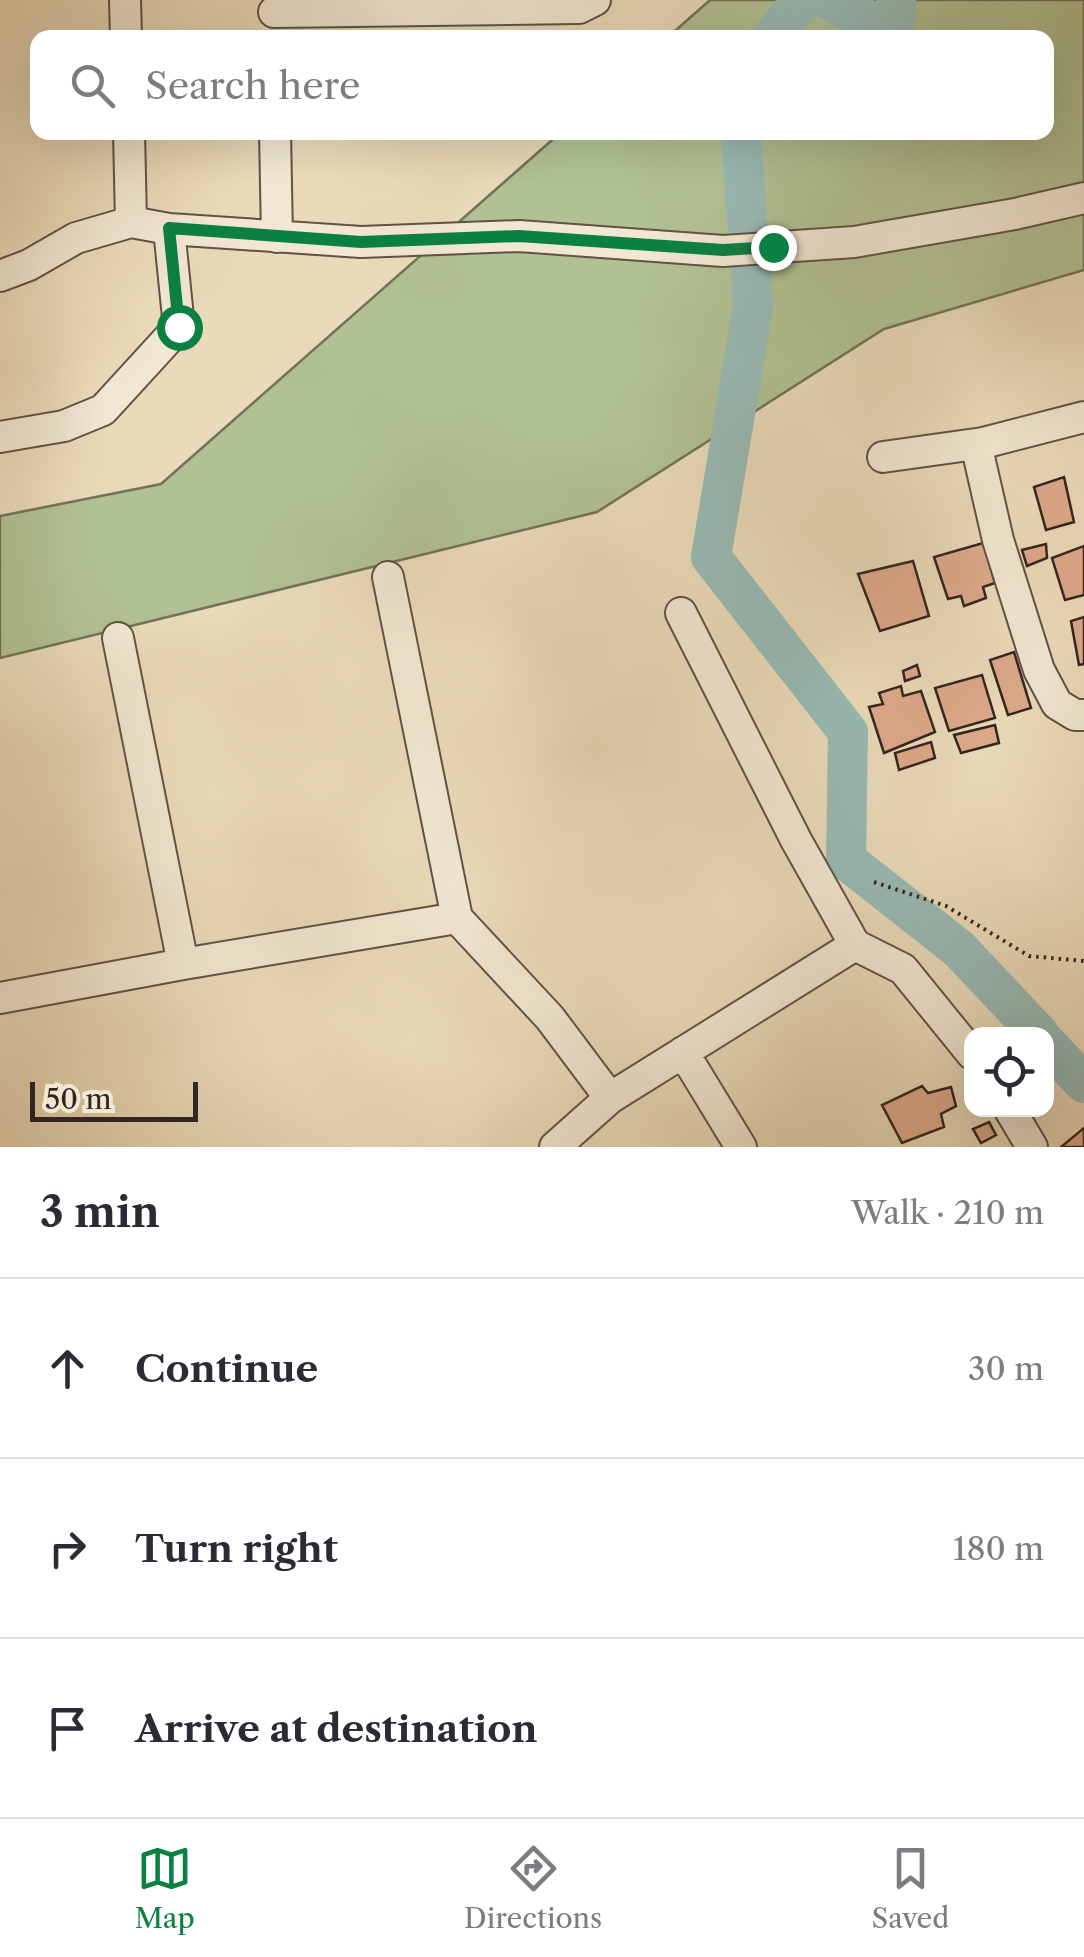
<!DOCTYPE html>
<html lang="en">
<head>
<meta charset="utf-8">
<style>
  :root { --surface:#fff; --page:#f2f2f3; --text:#2b2b33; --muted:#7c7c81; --line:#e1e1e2; --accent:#0b8043 }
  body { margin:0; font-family:"Libre Caslon Text",serif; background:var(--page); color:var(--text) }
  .controls { position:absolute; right:30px; bottom:30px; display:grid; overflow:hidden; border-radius:20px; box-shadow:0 10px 40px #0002 }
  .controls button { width:90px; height:90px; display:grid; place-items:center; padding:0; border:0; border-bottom:2px solid var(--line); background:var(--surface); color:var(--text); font:50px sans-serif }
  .scale { position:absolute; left:30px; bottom:25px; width:168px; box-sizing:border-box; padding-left:10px; border:5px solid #33251f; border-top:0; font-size:28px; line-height:35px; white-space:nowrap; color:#33251f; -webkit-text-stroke:8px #f1e7d2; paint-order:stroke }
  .stop { position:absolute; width:30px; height:30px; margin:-22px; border:8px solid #0b8043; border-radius:50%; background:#fff }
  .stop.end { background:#0b8043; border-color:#fff; box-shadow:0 2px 10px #0008 }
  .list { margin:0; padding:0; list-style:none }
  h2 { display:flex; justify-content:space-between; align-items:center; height:130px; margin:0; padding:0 40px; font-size:42px }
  h2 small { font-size:32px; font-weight:400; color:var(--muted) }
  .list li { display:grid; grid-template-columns:65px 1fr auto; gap:30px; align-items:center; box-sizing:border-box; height:180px; padding:0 40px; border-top:2px solid var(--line) }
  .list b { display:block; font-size:38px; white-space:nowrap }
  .list em { font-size:32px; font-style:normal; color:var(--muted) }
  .icon { flex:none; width:55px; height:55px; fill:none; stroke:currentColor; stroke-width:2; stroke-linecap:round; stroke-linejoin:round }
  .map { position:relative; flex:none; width:1084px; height:1147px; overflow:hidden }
  .search { position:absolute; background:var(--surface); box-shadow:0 10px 40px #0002; left:30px; right:30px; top:30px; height:110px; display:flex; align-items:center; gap:25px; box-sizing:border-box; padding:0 35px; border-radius:20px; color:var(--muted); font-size:38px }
  .sheet { height:670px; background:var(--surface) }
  nav { display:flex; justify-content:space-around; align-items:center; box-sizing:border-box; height:140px; border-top:2px solid var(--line); background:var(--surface); font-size:28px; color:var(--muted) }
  nav a { display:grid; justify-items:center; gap:5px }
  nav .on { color:var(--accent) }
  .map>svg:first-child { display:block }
  .green { fill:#b1c193; stroke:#727359; stroke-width:2.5 }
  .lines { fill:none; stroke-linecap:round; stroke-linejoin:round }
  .river { stroke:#98bab5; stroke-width:40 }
  .building { fill:#dda98b; stroke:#33251f; stroke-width:2.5 }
  .minor-casing { stroke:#615246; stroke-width:34 }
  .path { stroke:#33251f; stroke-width:4; stroke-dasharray:2.5 5; stroke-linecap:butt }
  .minor { stroke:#f1e7d2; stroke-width:30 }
  .route { stroke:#0b8043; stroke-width:12 }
</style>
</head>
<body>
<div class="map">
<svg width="1084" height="1147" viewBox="0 0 1084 1147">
  <rect width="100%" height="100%" fill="#eadab9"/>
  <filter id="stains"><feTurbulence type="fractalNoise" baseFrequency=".002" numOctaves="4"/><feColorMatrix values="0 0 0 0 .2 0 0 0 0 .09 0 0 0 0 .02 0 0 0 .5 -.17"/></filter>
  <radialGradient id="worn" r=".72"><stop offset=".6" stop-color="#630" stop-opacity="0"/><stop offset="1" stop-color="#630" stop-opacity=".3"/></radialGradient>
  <!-- green -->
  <path class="green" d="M 710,0 L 1084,0 L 1084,270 L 884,329 L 597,512 L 0,658 L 0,516 L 161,484 L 560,133 L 1046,132 L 1046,38 L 668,37 Z"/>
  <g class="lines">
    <!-- river -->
    <path class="river" d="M 828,0 L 895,33 L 896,0
      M 772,38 L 801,0
      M 741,132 L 753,307 L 711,557 L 848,732 L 846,860 L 959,949 L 1039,1034
      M 1046,1043 L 1084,1083"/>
  </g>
  <!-- building -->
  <path class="building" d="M 1064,477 L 1074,522 L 1046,530 L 1034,487 Z
    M 983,543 L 995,583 L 983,587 L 986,598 L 964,606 L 961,596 L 948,599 L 934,557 Z
    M 1046,544 L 1047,558 L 1027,566 L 1022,550 Z
    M 1084,546 L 1084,595 L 1065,600 L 1052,558 Z
    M 913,561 L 929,616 L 880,631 L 858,574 Z
    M 1084,617 L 1084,664 L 1079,665 L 1071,621 Z
    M 1014,652 L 1031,708 L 1008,715 L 990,660 Z
    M 917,665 L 920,676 L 905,681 L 903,671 Z
    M 982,675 L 995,718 L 949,731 L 935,688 Z
    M 901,686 L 903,696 L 921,691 L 935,732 L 884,753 L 869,707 L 883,704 L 879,693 Z
    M 995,725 L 999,743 L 961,753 L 954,735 Z
    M 931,742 L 935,758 L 899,770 L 895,753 Z
    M 922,1086 L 928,1093 L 951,1087 L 956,1106 L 941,1114 L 944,1127 L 902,1143 L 882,1105 Z
    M 989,1122 L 996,1135 L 981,1143 L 973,1129 Z
    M 1084,1128 L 1084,1147 L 1061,1147 Z"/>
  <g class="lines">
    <defs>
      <path id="minor" d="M 125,0 L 126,38
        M 274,12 L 579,8 L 595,0
        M 129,132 L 131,222
        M 275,132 L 277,237
        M 0,276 L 29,265 L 76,238 L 131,222 L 169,229 L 361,242 L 519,236 L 723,251 L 854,242 L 1015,214 L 1084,198
        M 0,437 L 64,426 L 103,410 L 179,327 L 169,229
        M 976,444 L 998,540 L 1039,670 L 1057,704 L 1075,715 L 1084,715
        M 883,457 L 983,443 L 1084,417
        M 388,577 L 457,918 L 550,1018 L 610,1098
        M 681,613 L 796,840 L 855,945 L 903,969 L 972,1054
        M 118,638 L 183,964
        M 0,998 L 183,964 L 457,918
        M 683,1052 L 741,1147
        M 1010,1110 L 1032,1147
        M 555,1147 L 610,1098 L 855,945"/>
    </defs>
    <!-- minor casing -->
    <use href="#minor" class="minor-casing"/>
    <!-- path -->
    <path class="path" d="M 874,882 L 946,906 L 1029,956 L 1084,961"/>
    <!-- minor -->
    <use href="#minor" class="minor"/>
  </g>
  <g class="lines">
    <!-- route -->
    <path class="route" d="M 179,327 L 169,228 L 361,242 L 519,236 L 723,250 L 773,247"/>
  </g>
  <rect width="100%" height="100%" filter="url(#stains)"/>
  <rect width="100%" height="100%" fill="url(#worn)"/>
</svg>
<div class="controls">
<button><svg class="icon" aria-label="locate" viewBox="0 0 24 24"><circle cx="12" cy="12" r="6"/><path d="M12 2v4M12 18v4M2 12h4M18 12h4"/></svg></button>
</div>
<div class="scale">50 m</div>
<div class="stop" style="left:179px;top:327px"></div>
<div class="stop end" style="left:773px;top:247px"></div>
<div class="search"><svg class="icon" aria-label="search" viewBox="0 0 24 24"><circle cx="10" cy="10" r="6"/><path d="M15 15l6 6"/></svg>Search here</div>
</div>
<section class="sheet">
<h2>3 min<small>Walk · 210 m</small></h2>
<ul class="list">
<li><svg class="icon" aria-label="ahead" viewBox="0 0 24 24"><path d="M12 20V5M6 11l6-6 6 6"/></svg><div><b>Continue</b></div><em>30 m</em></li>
<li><svg class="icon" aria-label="right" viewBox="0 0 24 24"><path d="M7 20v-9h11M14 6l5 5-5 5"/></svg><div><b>Turn right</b></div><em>180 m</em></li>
<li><svg class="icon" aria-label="arrive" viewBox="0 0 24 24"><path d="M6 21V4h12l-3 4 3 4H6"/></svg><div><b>Arrive at destination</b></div></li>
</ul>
</section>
<nav>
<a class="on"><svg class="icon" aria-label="map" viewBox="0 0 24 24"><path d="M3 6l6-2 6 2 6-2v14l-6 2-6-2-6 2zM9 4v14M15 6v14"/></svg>Map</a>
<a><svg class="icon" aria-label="directions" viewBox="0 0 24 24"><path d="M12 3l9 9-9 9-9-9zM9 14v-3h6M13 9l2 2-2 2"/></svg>Directions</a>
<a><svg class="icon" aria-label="saved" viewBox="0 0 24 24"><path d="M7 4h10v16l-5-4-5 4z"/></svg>Saved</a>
</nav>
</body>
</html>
